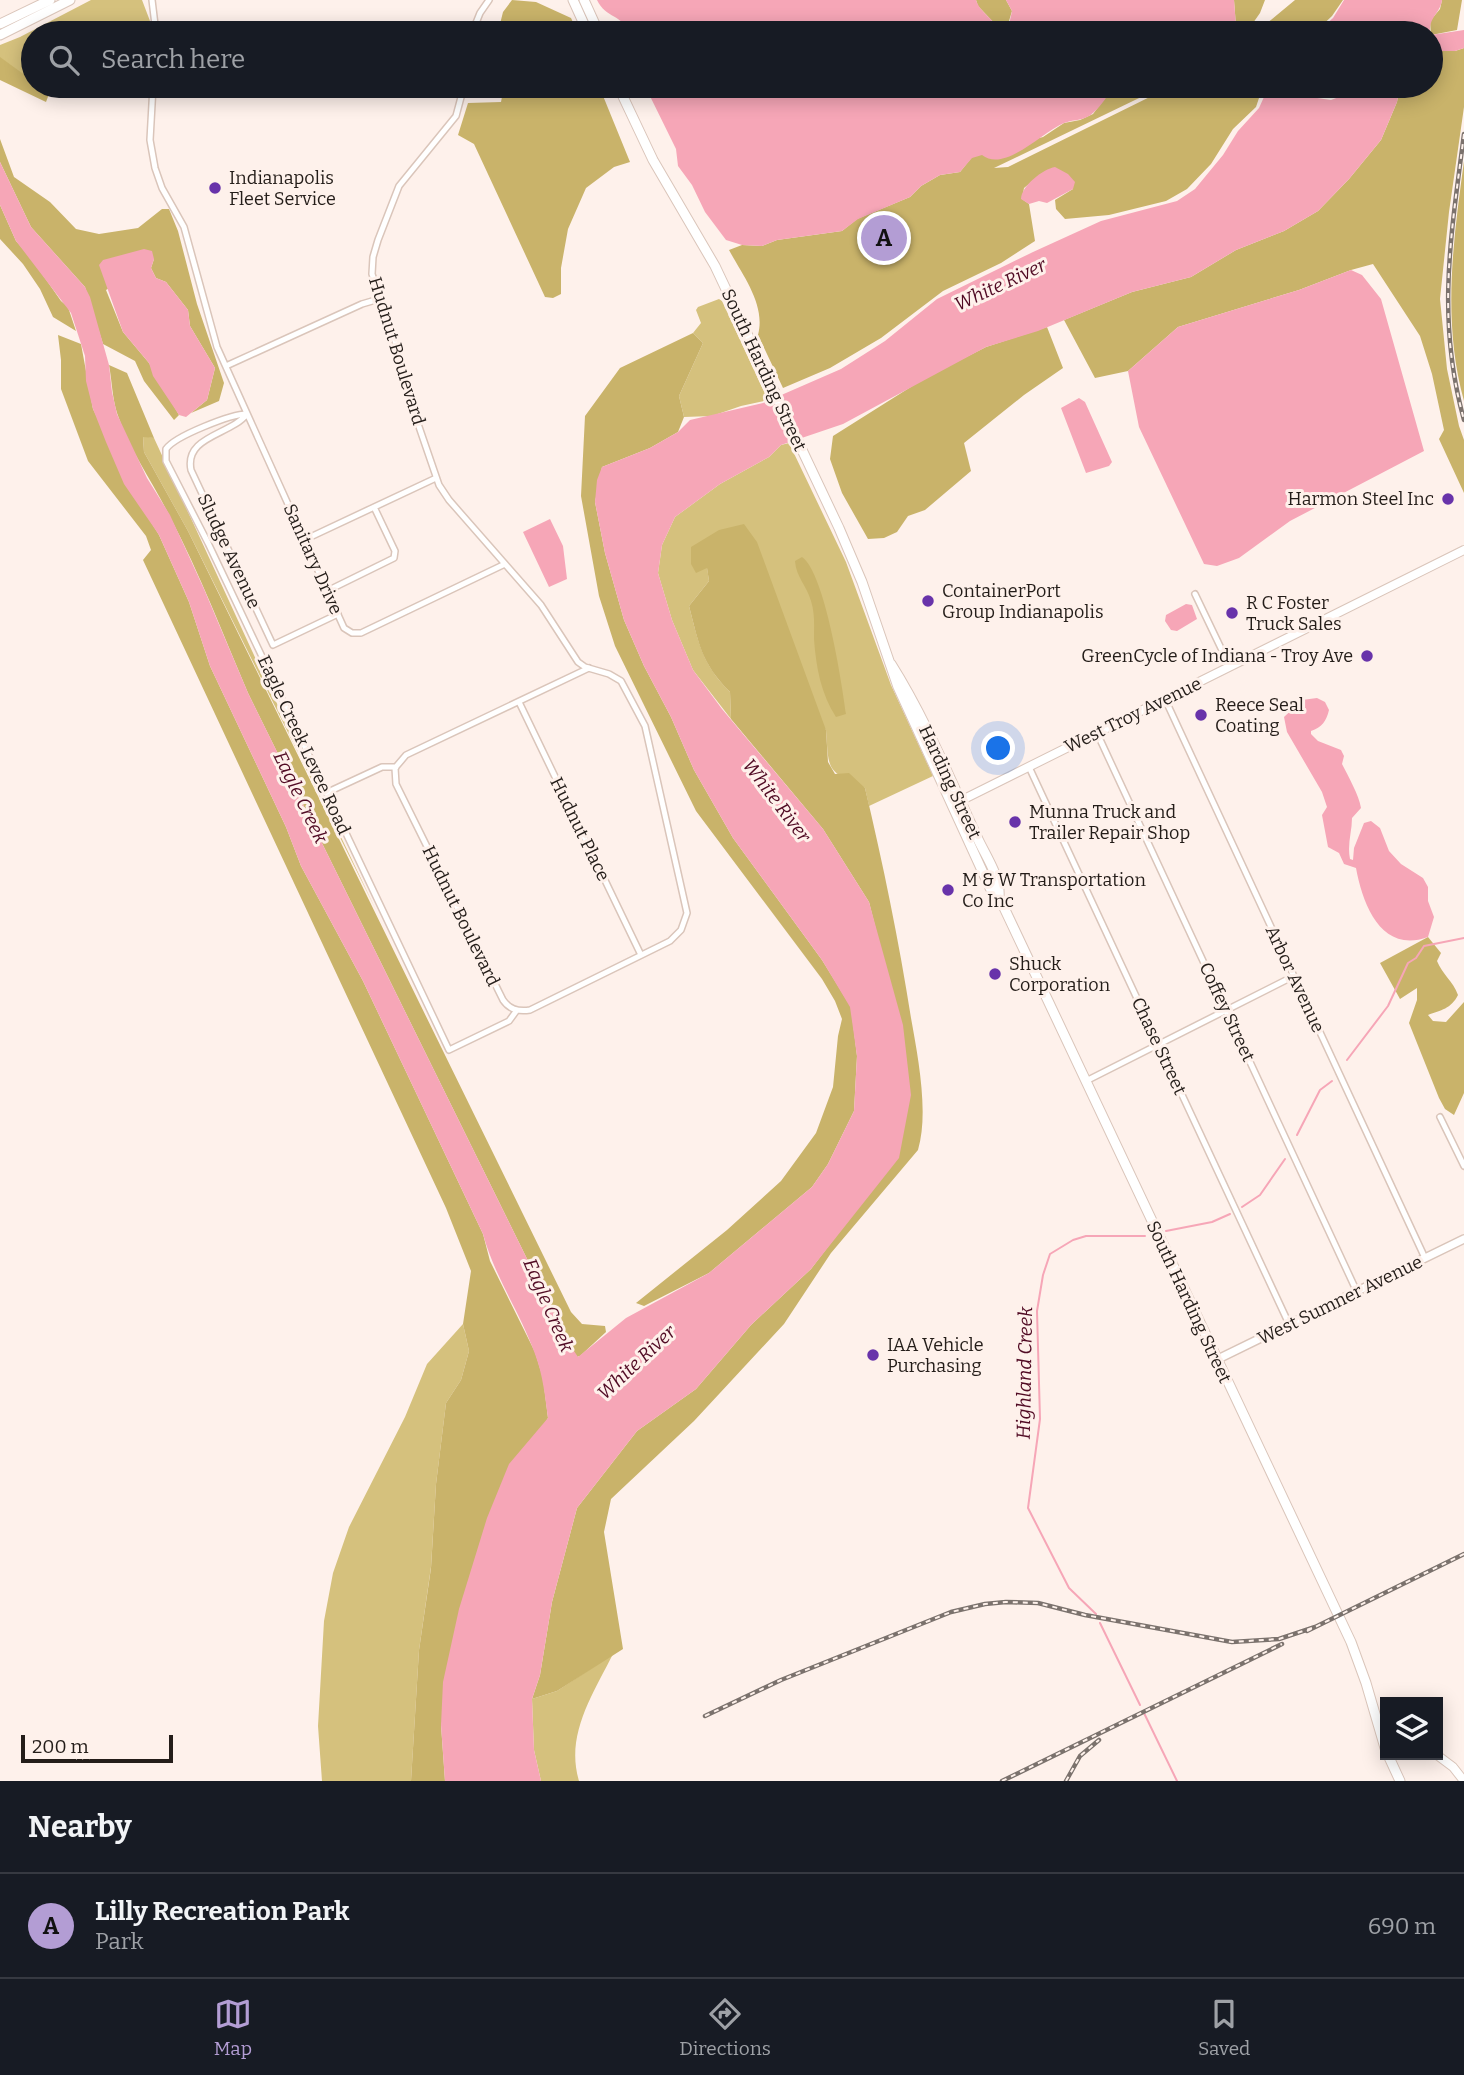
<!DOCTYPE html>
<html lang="en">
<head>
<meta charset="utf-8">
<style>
  :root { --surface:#171b24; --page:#20242c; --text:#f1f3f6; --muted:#9ea1a6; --line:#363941; --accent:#b39dd4 }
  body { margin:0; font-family:Bitter,serif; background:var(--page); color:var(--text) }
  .controls { position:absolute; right:21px; bottom:21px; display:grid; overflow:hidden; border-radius:0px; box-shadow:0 4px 18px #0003 }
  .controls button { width:63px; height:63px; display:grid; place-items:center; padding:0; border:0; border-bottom:2px solid var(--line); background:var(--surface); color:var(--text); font:35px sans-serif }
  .scale { position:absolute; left:21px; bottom:18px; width:152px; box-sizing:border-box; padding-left:7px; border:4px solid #241d19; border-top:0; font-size:19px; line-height:24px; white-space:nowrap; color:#241d19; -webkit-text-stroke:5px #fef1eb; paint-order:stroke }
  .you { position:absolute; left:999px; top:749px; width:24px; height:24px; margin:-18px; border:5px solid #fff; border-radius:50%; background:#1a73e8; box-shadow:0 0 0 10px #1a73e833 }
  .badge { display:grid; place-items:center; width:46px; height:46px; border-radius:50%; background:var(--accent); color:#111; font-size:23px; font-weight:700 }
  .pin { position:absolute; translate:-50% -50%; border:4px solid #fff; box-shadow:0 2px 7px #0006 }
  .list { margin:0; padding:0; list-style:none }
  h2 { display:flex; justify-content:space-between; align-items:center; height:91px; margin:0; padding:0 28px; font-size:30px }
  h2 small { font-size:23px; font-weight:400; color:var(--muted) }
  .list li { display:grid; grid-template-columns:46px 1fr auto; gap:21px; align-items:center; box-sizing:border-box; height:105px; padding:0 28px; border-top:2px solid var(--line) }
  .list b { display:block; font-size:26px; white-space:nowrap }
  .list p { margin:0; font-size:23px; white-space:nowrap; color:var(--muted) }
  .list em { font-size:23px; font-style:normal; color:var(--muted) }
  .icon { flex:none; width:38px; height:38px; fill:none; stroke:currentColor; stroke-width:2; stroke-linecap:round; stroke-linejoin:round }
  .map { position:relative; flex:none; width:1464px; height:1781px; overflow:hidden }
  .search { position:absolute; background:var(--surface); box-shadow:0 4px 18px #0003; left:21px; right:21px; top:21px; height:77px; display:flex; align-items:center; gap:18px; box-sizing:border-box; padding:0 24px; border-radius:38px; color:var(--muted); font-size:26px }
  .sheet { height:196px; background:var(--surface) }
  nav { display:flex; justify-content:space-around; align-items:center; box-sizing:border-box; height:98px; border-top:2px solid var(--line); background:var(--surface); font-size:19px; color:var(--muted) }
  nav a { display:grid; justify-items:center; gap:4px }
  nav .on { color:var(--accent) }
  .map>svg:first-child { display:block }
  .green { fill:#d5c17d }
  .forest { fill:#c9b36a }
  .water { fill:#f6a6b7 }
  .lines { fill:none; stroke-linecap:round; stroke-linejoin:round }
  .stream { stroke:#f6a6b7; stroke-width:2 }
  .minor-casing { stroke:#dac5ba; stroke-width:8 }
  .tertiary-casing { stroke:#dac5ba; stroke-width:10 }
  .secondary-casing { stroke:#dac5ba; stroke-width:10 }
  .primary-casing { stroke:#dac5ba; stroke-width:11 }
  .minor { stroke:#fff; stroke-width:5 }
  .tertiary { stroke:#fff; stroke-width:7 }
  .secondary { stroke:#fff; stroke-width:8 }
  .primary { stroke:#fff; stroke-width:9 }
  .rail-casing { stroke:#7b726d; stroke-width:4.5 }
  .rail { stroke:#fef1eb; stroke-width:2; stroke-dasharray:5; stroke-linecap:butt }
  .poi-dot { fill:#6833aa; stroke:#fef1eb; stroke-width:2.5 }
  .labels { text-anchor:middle; stroke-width:6; stroke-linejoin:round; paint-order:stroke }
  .poi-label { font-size:18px; fill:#241d19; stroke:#fef1eb; text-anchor:start }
  .street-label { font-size:18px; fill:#241d19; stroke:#fef1eb }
  .water-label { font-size:19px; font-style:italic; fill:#510b24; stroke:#fef1eb }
</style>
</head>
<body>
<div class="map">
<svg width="1464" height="1781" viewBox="0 0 1464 1781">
  <rect width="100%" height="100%" fill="#fef1eb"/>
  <!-- green -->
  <path class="green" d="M 91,0 L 142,0 L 150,21 L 117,22 L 96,33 L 33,33 L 33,82 L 0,58 L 0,45 L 20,37 Z
    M 719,299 L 722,301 L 768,400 L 741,406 L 712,416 L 684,417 L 679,396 L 703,343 L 693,333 L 701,323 L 696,310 L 698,307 Z
    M 143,436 L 154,438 L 259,666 L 376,910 L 188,531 L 144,452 Z
    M 789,443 L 846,562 L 891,685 L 933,776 L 869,806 L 865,788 C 826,770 829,772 826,730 L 707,567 L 709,581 L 689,606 C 699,644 702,664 730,692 L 731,719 L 693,670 L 672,620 L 658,573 L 662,545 L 675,517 L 720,484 L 769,457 L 781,445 Z
    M 463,1324 L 469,1351 L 461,1380 L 446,1403 L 436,1484 L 431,1567 L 419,1650 L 411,1781 L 322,1781 L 318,1726 L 324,1621 L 333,1573 L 349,1527 L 405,1417 L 427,1364 Z
    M 613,1654 C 593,1694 565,1735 579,1781 L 541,1781 L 534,1750 L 532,1699 L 557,1691 Z"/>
  <!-- forest -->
  <path class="forest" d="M 512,0 L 536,2 L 571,18 L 578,33 L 507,33 L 500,24 L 503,12 Z
    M 976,0 L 1006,0 L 1012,11 L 1009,21 L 998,27 L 978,6 Z
    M 1234,0 L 1265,0 L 1260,13 L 1246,33 L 1233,33 L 1236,26 Z
    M 1295,0 L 1343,0 L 1332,16 L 1314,33 L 1255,33 Z
    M 1442,0 L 1462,0 L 1457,30 L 1431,35 L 1430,21 L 1440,9 Z
    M 1464,48 L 1464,107 L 1449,212 L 1440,299 L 1447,369 L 1459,426 L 1464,440 L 1464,493 L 1439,439 L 1444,430 L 1432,374 L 1420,336 L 1373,264 L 1351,270 L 1299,290 L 1178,327 L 1128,371 L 1095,378 L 1064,320 L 1132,292 L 1191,277 L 1236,250 L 1284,231 L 1318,211 L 1349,179 L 1381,140 L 1397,102 L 1400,86 L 1431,86 L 1431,51 L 1455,51 Z
    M 0,57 L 33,81 L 33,86 L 39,86 L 49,94 L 46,102 L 0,80 Z
    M 504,86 L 599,86 L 630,162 L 614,167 L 586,188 L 568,229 L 561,268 L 561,294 L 553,298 L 545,297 L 474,144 L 458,135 L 468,103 L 501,102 Z
    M 1114,86 L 1164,86 L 994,168 L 1008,167 L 1172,86 L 1263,86 L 1256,107 L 1233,129 L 1211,164 L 1187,189 L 1166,201 L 1109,215 L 1065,219 L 1056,209 L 1055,200 L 1073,189 L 1040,175 L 1024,188 L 1022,199 L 1029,204 L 1035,241 L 1001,263 L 943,291 L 881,338 L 830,368 L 783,388 L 758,335 C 766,305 743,276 729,250 L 742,245 L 762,246 L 777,240 L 842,231 L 857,219 L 910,197 L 921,186 L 940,175 L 960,172 L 972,157 L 1043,137 L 1064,123 L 1080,120 L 1093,114 Z
    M 0,139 L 14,177 L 50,202 L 76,229 L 99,234 L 138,228 L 162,209 L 169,209 L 178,231 L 197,304 L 224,383 L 219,401 L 191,413 L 207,400 L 215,368 L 190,326 L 188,310 L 166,282 L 156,278 L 151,268 L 154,259 L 106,290 L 123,332 L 149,363 L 179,415 L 174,420 L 144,381 L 135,361 L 103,344 L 85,287 L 31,227 L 0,162 Z
    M 1464,161 L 1464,401 C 1442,321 1453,242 1464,161 Z
    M 0,205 L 16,241 L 31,258 L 61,301 L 68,307 L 76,331 L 53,317 L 40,289 L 23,264 L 0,239 Z
    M 1047,327 L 1063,368 L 1024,395 L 964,443 L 971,471 L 925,510 L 908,516 L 897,532 L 884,538 L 868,539 L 842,493 L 830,459 L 833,436 L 925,378 L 986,347 Z
    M 693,333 L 703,343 L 679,396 L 684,417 L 678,432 L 650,448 L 602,467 L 595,502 L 605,553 L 624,620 L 644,666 L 671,717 L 694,770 L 733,838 L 822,960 L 851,1007 L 857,1056 L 854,1111 L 828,1164 L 812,1187 L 709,1273 L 644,1306 L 636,1303 L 727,1230 L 781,1181 L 816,1133 L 833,1087 L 838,1036 L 842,1019 L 835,1001 L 822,979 L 696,811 L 615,646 L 599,596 L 581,496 L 585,416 L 620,368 Z
    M 58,335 L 81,344 L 93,409 L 143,509 L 159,535 L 189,602 L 210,666 L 286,827 L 301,866 L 363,981 L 483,1234 L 490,1261 L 535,1352 L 543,1378 L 548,1418 L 543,1426 L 441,1725 L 445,1781 L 411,1781 L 419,1650 L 431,1568 L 436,1484 L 446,1403 L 461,1380 L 469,1351 L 463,1324 L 471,1271 L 446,1208 L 143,560 L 151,550 L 146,536 L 88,461 L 61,389 L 61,360 Z
    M 109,365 L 127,373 L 154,438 L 143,437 L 144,452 L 188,531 L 571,1312 L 582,1324 L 605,1326 L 606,1332 L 580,1356 L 577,1357 L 568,1342 L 248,693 C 223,634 200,574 170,517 C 153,482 129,450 117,413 C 112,397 112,381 109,365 Z
    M 744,524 L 757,542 L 826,730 L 828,762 L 835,774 L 849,773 L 865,788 C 883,864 899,941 911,1018 C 918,1057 929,1113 918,1150 L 831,1253 L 784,1324 L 694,1421 L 611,1499 L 604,1532 L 623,1649 L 557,1691 L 532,1699 L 540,1675 L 552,1602 L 577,1508 L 637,1431 L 696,1389 L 751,1325 L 811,1269 L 846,1223 L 883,958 L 869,902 L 823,829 L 731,719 L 730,692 C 701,663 699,644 689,606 L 709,581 L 707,568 L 696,573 L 691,564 L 691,547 L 719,530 Z
    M 802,557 C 825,573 842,683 846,714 L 836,717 C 821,694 816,667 814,639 C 814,625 815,614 811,601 C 807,586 796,577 795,561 Z
    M 1428,937 L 1441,953 L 1437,961 C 1442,974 1453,981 1458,995 C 1451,1009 1441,1010 1428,1015 L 1433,1021 L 1446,1022 L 1464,1002 L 1464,1093 L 1454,1115 L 1445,1109 L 1439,1098 L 1409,1023 L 1417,1000 L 1417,988 L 1400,999 L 1380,963 Z"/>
  <!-- water -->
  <path class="water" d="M 597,0 L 976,0 C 980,13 995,19 1000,33 L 628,33 C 623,14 606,19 597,0 Z
    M 1006,0 L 1234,0 L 1236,26 L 1233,33 L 1010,33 L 1008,29 L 1012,11 Z
    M 1344,0 L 1442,0 C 1440,14 1429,16 1430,33 L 1316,33 L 1333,18 Z
    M 1464,30 L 1464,48 L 1455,51 L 1431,51 L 1431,35 Z
    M 645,86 L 1114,86 C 1108,95 1102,105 1094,112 C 1085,121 1075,119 1064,123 C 1042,132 1005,173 982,155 L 972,158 L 960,172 L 940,175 L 921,186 L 910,197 L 858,219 L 842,231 L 777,240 L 762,246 L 742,245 L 726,240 L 705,212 L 692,185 L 678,166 L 676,149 Z
    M 1269,86 L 1322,86 L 1317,98 L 1331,100 L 1368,86 L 1400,86 L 1397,102 L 1381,140 L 1349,179 L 1318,211 L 1284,231 L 1236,250 L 1191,277 L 1132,292 L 1038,331 L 986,347 L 843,424 L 781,445 L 769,457 L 720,484 L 675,517 L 662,545 L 658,573 L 672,620 L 693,670 L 722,709 L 823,829 L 869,902 L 903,1025 L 911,1095 L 899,1158 L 811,1269 L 751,1325 L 696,1389 L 637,1431 L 577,1508 L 552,1602 L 540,1675 L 532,1699 L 534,1750 L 541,1781 L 445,1781 L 441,1725 L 443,1682 L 459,1609 L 487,1518 L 509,1464 L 548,1418 C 545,1396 543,1375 535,1354 C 520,1312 495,1278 483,1234 L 363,981 L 301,866 L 286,827 L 210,666 L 189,602 L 159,535 L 124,484 L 106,442 L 93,409 L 86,381 L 85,356 L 71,313 L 16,241 L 0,205 L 0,162 L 31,227 L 85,287 L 90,297 L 109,365 L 112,392 L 117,414 L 147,478 L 170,515 L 204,589 L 248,693 L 568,1342 L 578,1357 L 626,1318 L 709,1273 L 812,1187 L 828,1164 L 854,1111 L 857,1056 L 850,1007 L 822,960 L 733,838 L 694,770 L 671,717 L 644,666 L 624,620 L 605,553 L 595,502 L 597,480 L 602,467 L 650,448 L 678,432 L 690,420 L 763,403 L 841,369 L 885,341 L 937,299 L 1033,252 L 1101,221 L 1177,201 L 1195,189 L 1223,155 L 1238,131 L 1259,108 Z
    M 1055,167 L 1068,174 L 1075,182 L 1073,189 L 1047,203 L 1039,201 L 1029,204 L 1021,199 C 1021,186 1043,169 1055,167 Z
    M 144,249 L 152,251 L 154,259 L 151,268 L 156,278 L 166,282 L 188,310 L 190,326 L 215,368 L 207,400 L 186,417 L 179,415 L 153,376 L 149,363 L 123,332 L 99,265 L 103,260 Z
    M 1351,270 L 1362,275 L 1381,299 L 1424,451 L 1290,521 L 1239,558 L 1217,566 L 1204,564 L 1139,427 L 1128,371 L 1178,327 L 1299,290 Z
    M 1079,398 L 1085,402 L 1112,462 L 1109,466 L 1086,473 L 1061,408 Z
    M 550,519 L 563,546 L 567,579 L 549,587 L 523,532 Z
    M 1186,604 L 1192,605 L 1197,619 L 1177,631 L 1171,630 L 1165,621 L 1166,615 Z
    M 1317,698 L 1325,702 L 1329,710 C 1326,722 1322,727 1311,731 L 1311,734 L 1318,741 L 1341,750 L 1344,756 L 1342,764 C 1348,776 1359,795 1361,808 L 1352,818 C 1352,832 1347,844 1350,859 L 1353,860 L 1354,848 L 1364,823 L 1371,821 L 1380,828 L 1389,851 L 1401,864 L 1423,878 L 1428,887 L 1428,901 L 1434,917 L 1428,937 C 1382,954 1363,906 1356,868 L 1344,864 L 1339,853 L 1328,847 L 1322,815 L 1327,807 L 1322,792 L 1287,732 L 1284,717 L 1302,700 Z"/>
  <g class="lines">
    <!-- stream -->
    <path class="stream" d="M 1347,1060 L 1388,1006 L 1408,963 L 1416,958 L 1424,946 L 1464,938
      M 1297,1135 L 1320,1090 L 1332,1081
      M 1242,1207 L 1260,1195 L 1285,1159
      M 1166,1231 L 1212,1222 L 1230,1214
      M 1096,1614 L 1069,1588 L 1028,1508 L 1040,1419 L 1037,1311 L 1043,1275 L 1050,1254 L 1073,1240 L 1086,1236 L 1145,1236
      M 1100,1623 L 1140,1705
      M 1144,1713 L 1177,1781"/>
    <defs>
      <path id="minor" d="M 152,0 L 156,33
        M 472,33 L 480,13 L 489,0
        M 153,86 L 150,140 L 155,168 L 162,188 L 184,227 L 217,347 L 344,628 L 352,633 L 361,633 L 505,564
        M 464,86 L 456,116 L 399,186 L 378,240 L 373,257 L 372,274 L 395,341 L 416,418 L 439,485 L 449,500 L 541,605 L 578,662 L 585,667 L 609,674 L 621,681 L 645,726 L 687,913 L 681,930 L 670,941 L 530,1010 C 518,1012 509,1009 503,1000 L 396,784 L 395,768 L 406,755 L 589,668
        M 226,366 L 362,304 L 379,299
        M 247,414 C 231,414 175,436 166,449 L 166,461 L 208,543 L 449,1050 L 509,1021 L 517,1010
        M 247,414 C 231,435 184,436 191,470 L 273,645 L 338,614
        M 304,540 L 436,478
        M 327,591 L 394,558 L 395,551 L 374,507
        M 1195,594 L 1230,667
        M 1165,699 L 1425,1258
        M 519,702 L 641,955
        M 1097,733 L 1357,1292
        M 1029,767 L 1289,1324
        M 326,793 L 382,767 L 396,767
        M 1086,1081 L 1294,976
        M 1440,1117 L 1464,1166"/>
      <path id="tertiary" d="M 1216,1360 L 1464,1239"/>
      <path id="secondary" d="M 952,805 L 1464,550
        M 1437,1755 L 1453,1767 L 1464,1781"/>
      <path id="primary" d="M 573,0 L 588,33
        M 584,0 L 599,33
        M 0,24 L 50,0
        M 0,35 L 70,0
        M 618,86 L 653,160 L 715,266 L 839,528 L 862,582 L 898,687 L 990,888 L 999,897
        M 891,664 C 925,718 950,779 977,837 C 985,855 1001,877 999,897 L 1351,1642 L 1366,1683 L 1385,1748
        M 1388,1755 L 1400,1781"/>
    </defs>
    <!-- minor casing -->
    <use href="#minor" class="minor-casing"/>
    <!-- tertiary casing -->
    <use href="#tertiary" class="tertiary-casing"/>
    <!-- secondary casing -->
    <use href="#secondary" class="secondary-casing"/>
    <!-- primary casing -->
    <use href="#primary" class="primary-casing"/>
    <!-- minor -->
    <use href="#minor" class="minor"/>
    <!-- tertiary -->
    <use href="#tertiary" class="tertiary"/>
    <!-- secondary -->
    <use href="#secondary" class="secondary"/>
    <!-- primary -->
    <use href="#primary" class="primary"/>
    <defs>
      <path id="rail" d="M 1464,134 C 1451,236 1436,318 1464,420
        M 1307,1631 L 1464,1554
        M 705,1716 L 781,1680 L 951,1612 L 985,1604 L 1006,1602 L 1038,1603 L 1085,1615 L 1232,1642 L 1279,1639 L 1315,1627
        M 1002,1781 L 1282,1644
        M 1066,1781 L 1080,1756 L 1099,1740"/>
    </defs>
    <!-- rail casing -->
    <use href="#rail" class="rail-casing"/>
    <!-- rail -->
    <use href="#rail" class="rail"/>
  </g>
  <!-- markers -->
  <g class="poi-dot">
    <circle cx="215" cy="188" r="7"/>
    <circle cx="1448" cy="499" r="7"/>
    <circle cx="928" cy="601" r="7"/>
    <circle cx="1232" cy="613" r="7"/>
    <circle cx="1367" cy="656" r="7"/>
    <circle cx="1201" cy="715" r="7"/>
    <circle cx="1015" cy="822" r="7"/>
    <circle cx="948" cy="890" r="7"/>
    <circle cx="995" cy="974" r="7"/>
    <circle cx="873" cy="1355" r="7"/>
  </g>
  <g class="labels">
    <!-- poi labels -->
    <g class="poi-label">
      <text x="229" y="184">Indianapolis<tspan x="229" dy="21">Fleet Service</tspan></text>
      <text x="1434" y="505" text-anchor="end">Harmon Steel Inc</text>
      <text x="942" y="597">ContainerPort<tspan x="942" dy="21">Group Indianapolis</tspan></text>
      <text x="1246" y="609">R C Foster<tspan x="1246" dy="21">Truck Sales</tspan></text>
      <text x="1353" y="662" text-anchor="end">GreenCycle of Indiana - Troy Ave</text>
      <text x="1215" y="711">Reece Seal<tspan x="1215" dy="21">Coating</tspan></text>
      <text x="1029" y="818">Munna Truck and<tspan x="1029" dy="21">Trailer Repair Shop</tspan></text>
      <text x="962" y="886">M &amp; W Transportation<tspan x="962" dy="21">Co Inc</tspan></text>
      <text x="1009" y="970">Shuck<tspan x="1009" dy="21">Corporation</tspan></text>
      <text x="887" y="1351">IAA Vehicle<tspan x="887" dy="21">Purchasing</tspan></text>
    </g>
    <!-- street labels -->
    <g class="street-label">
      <text transform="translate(397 351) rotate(73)" y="6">Hudnut Boulevard</text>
      <text transform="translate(764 370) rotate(65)" y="6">South Harding Street</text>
      <text transform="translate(229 551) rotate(65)" y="6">Sludge Avenue</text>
      <text transform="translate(313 559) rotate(66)" y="6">Sanitary Drive</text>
      <text transform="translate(1133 715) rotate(-26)" y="6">West Troy Avenue</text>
      <text transform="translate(304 745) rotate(65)" y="6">Eagle Creek Levee Road</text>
      <text transform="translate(950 782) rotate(65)" y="6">Harding Street</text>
      <text transform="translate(580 829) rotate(64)" y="6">Hudnut Place</text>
      <text transform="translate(461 916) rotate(64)" y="6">Hudnut Boulevard</text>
      <text transform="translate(1295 979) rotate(65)" y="6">Arbor Avenue</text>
      <text transform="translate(1227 1012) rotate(65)" y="6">Coffey Street</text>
      <text transform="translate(1159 1046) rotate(65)" y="6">Chase Street</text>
      <text transform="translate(1340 1300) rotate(-26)" y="6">West Sumner Avenue</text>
      <text transform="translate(1189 1302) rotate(65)" y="6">South Harding Street</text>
    </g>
    <!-- water labels -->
    <g class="water-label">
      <text transform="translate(1000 284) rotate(-25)" y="7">White River</text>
      <text transform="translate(301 797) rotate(64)" y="7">Eagle Creek</text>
      <text transform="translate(777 800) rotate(53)" y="7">White River</text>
      <text transform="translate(549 1305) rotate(67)" y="7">Eagle Creek</text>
      <text transform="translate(636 1362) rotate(-43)" y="7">White River</text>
      <text transform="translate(1024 1373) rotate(-89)" y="7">Highland Creek</text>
    </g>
  </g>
</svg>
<div class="controls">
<button><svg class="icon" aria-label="layers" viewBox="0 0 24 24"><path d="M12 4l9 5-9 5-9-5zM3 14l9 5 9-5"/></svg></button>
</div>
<div class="scale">200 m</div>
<div class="you"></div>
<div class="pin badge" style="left:884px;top:238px">A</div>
<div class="search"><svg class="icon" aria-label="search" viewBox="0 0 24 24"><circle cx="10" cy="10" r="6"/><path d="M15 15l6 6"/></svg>Search here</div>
</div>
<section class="sheet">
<h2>Nearby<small></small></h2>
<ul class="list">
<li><span class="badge">A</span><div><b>Lilly Recreation Park</b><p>Park</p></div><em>690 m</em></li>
</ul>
</section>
<nav>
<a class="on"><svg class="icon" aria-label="map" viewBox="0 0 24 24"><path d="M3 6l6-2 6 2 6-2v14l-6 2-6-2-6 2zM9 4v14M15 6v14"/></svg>Map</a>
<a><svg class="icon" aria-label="directions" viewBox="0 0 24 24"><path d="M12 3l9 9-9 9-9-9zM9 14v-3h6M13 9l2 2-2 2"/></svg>Directions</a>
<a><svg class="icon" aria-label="saved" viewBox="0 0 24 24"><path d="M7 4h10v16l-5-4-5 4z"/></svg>Saved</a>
</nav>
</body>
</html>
